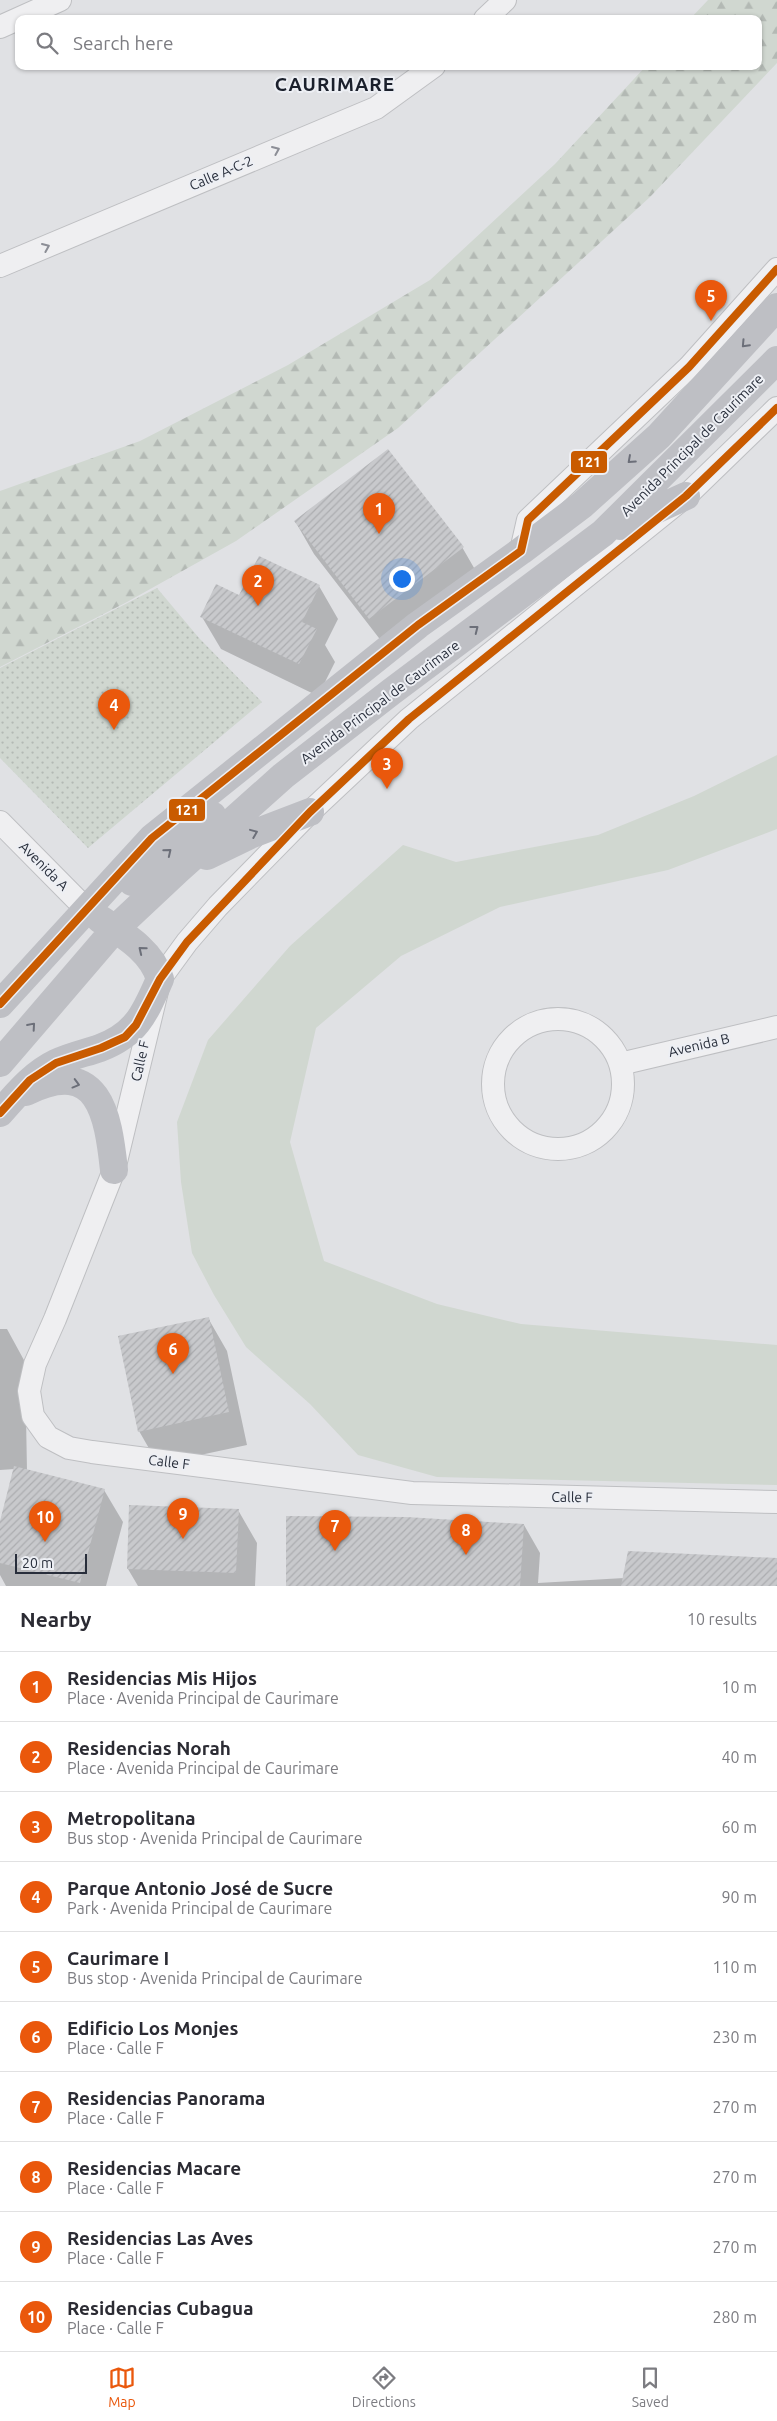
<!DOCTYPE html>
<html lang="en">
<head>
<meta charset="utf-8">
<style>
  :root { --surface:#fff; --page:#f7f7f7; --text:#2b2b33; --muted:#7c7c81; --line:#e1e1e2; --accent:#ea580c }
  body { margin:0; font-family:Ubuntu,sans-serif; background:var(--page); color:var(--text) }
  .scale { position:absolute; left:15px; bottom:12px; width:72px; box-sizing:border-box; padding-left:5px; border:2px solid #282e3b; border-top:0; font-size:14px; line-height:18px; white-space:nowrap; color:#282e3b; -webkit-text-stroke:4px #edeff4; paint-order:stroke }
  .you { position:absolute; left:401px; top:578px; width:18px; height:18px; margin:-12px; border:4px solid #fff; border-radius:50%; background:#1a73e8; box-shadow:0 0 0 8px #1a73e833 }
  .badge { display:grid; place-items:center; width:32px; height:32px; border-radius:50%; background:var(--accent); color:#fff; font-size:16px; font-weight:700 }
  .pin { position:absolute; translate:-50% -41px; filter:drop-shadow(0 1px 2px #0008) }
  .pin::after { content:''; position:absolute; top:26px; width:18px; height:15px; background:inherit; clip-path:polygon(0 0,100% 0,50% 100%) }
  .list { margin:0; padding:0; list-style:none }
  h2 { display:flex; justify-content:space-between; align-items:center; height:65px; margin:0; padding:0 20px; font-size:21px }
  h2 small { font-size:16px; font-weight:400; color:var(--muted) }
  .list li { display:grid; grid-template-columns:32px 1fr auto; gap:15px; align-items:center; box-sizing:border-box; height:70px; padding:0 20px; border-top:1px solid var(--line) }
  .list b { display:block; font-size:19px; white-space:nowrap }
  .list p { margin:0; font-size:16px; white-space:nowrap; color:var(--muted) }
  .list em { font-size:16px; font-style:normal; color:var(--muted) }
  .icon { flex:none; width:28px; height:28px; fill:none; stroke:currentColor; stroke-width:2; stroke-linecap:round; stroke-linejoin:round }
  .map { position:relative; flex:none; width:777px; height:1586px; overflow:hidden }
  .search { position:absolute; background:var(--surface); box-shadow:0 1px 4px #0004; left:15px; right:15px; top:15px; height:55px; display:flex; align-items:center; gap:12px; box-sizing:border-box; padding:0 18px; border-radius:10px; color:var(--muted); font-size:19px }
  .sheet { height:765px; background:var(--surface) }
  nav { display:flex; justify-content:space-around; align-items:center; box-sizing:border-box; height:70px; border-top:1px solid var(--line); background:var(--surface); font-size:14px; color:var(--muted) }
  nav a { display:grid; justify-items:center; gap:2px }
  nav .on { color:var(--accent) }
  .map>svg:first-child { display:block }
  .grass { fill:#d0d7d0 }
  .forest { fill:url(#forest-firs) }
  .park { fill:url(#park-dots) }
  .shadow { fill:#0003 }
  .building { fill:url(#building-hatch) }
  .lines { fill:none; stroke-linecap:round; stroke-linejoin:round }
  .minor-casing { stroke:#bebfc2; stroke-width:24 }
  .minor { stroke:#efeff1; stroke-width:22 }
  .secondary { stroke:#bebfc4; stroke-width:28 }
  .bus-1-casing { stroke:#edeff4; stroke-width:11 }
  .bus-1 { stroke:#c95b00; stroke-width:8 }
  .oneway { stroke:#8c8e96 }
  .oneway2 { stroke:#6c6f79 }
  .labels { text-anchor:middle; stroke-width:4; stroke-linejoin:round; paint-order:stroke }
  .street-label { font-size:14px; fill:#282e3b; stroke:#edeff4 }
  .district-label { font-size:19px; font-weight:bold; letter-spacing:1px; fill:#1b202c; stroke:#edeff4 }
  .line-badge { stroke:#edeff4; stroke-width:2 }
  .badge-label { font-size:14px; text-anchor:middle; font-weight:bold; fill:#fff }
</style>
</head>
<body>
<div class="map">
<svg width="777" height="1586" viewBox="0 0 777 1586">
  <defs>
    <pattern id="forest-firs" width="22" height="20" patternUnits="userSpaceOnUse" patternTransform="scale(1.25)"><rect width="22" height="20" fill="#d0d7d0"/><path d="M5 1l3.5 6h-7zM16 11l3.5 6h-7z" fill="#b3b9b4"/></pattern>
    <pattern id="park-dots" width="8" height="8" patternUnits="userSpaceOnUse" patternTransform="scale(1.25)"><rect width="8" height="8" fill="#d0d7d0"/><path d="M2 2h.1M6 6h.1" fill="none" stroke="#b3b9b4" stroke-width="1.8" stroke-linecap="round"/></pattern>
    <pattern id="building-hatch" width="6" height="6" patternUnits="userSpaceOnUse" patternTransform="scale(1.25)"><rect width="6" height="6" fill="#c8c9cc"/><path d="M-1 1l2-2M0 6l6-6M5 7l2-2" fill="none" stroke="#acadb0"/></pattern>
  </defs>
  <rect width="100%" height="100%" fill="#e0e1e4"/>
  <!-- grass -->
  <path class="grass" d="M 777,755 L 777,829 L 668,870 L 500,907 L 401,956 L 316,1028 L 290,1142 L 324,1261 L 437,1304 L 521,1324 L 777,1345 L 777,1485 L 437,1477 L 358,1455 L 310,1404 L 246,1347 L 214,1295 L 192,1253 L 181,1182 L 177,1122 L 208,1040 L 290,946 L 403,845 L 456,862 L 598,835 L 694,796 Z"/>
  <!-- forest -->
  <path class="forest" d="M 708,0 L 777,0 L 777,63 L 650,197 L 398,428 L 236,541 L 127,602 L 0,667 L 0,491 L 140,441 L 288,365 L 430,280 L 555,164 L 646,66 L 758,66 L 758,19 L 690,19 Z"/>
  <!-- park -->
  <path class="park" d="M 157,588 L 199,638 L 262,702 L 88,848 L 0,758 L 0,668 Z"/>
  <!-- shadow -->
  <path class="shadow" d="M 295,521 L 462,547 L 481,580 L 389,651 L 314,554 Z
    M 319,586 L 338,619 L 325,645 L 335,662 L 318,696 L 221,649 L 202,617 L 240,597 Z
    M 208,1318 L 227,1351 L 247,1445 L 158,1464 L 139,1431 Z
    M 0,1329 L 7,1329 L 25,1362 L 27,1471 L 104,1490 L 123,1522 L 106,1586 L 6,1586 L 0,1575 L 0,1526 L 15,1469 L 0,1470 Z
    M 238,1510 L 257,1543 L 255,1586 L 138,1586 L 128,1569 Z
    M 524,1525 L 540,1553 L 538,1583 L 624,1578 L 777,1560 L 777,1586 L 287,1586 Z"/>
  <!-- building -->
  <path class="building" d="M 388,449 L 464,547 L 369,619 L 294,521 Z
    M 259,556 L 320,585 L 302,622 L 317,629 L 299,664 L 200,617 L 216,584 L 239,595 Z
    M 209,1317 L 229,1412 L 138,1432 L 118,1336 Z
    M 14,1466 L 105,1489 L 80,1583 L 0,1563 L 0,1521 Z
    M 129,1505 L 239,1509 L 236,1573 L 127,1569 Z
    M 286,1516 L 406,1517 L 524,1524 L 520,1586 L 286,1586 Z
    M 628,1551 L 777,1558 L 777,1586 L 621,1586 Z"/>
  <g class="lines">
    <defs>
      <path id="minor" d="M 485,19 L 505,0
        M 0,27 L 60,0
        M 0,266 L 376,108 L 434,66
        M 777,408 L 686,496 L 409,719 L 310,812 L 218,906 L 187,942 L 160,979 L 114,1170 L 55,1319 L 35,1364 L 29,1391 L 33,1416 L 48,1437 L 69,1448 L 92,1452 L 412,1493 L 777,1502
        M 521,551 L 528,520 L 689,367 L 777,269
        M 0,822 L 87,910
        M493 1084a65 65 0 1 1 130 0a65 65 0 1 1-130 0Z
        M 620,1064 L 777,1027"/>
    </defs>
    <!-- minor casing -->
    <use href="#minor" class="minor-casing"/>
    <!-- minor -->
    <use href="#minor" class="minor"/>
    <!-- secondary -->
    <path class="secondary" d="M 620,526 L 686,496
      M 207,856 L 250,835 L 310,812
      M 132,882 L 213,816
      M 0,1004 L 152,838 L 418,625 L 521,551 L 582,505 L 659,436 L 777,307
      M 0,1063 L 115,929 L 179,869 L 283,776 L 391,692 L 603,533 L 777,360
      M 26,1092 C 99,1056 108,1114 114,1170
      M 0,1113 C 17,1094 33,1074 56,1063 C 70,1056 86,1053 100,1048 C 137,1034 145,1013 160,979 C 152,951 124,935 100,919"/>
    <defs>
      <path id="bus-1" d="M 0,1004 L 152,838 L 418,625 L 521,551 L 528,520 L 689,367 L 777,269
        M 0,1113 L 30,1080 L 56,1063 L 101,1048 L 125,1037 L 136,1025 L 160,979 L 187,942 L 310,812 L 409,719 L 686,496 L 777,408"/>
    </defs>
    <!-- bus-1 casing -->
    <use href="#bus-1" class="bus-1-casing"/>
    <!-- bus-1 -->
    <use href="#bus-1" class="bus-1"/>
  </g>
  <!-- one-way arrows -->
  <defs><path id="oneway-chevron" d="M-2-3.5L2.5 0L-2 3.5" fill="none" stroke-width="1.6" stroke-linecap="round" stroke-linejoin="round" transform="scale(1.25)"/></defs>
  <g class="oneway">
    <use href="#oneway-chevron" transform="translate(276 150) rotate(-23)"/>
    <use href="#oneway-chevron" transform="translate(46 247) rotate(-23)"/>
  </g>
  <g class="oneway2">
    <use href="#oneway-chevron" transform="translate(745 344) rotate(133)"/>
    <use href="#oneway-chevron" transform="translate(631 460) rotate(138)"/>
    <use href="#oneway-chevron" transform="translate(475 629) rotate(-38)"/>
    <use href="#oneway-chevron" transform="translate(254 833) rotate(-22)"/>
    <use href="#oneway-chevron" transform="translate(168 852) rotate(-39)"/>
    <use href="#oneway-chevron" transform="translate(142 950) rotate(-141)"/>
    <use href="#oneway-chevron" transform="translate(32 1026) rotate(-49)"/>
    <use href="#oneway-chevron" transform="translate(76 1084) rotate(15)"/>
  </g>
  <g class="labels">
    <!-- street labels -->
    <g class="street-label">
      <text transform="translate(221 173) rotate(-23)" y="5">Calle A-C-2</text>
      <text transform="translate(692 445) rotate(-45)" y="5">Avenida Principal de Caurimare</text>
      <text transform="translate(380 702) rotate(-37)" y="5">Avenida Principal de Caurimare</text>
      <text transform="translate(44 866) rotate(45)" y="5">Avenida A</text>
      <text transform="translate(699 1045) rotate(-13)" y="5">Avenida B</text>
      <text transform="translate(140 1061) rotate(-77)" y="5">Calle F</text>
      <text transform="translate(169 1462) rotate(7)" y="5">Calle F</text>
      <text transform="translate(572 1497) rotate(1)" y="5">Calle F</text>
    </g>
    <!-- district labels -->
    <g class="district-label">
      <text x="335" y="91">CAURIMARE</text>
    </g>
  </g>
  <g class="line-badge">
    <rect x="570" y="450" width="38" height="24" rx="5" fill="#c95b00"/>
    <rect x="168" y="798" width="38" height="24" rx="5" fill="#c95b00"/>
  </g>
  <g class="badge-label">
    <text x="589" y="467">121</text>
    <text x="187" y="815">121</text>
  </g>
</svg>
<div class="scale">20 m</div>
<div class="you"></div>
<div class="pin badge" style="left:379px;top:534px">1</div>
<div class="pin badge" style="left:258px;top:606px">2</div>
<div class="pin badge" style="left:387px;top:789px">3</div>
<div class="pin badge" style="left:114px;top:730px">4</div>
<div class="pin badge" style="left:711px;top:321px">5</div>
<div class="pin badge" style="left:173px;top:1374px">6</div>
<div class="pin badge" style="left:335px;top:1551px">7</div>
<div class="pin badge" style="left:466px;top:1555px">8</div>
<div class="pin badge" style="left:183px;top:1539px">9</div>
<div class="pin badge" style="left:45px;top:1542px">10</div>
<div class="search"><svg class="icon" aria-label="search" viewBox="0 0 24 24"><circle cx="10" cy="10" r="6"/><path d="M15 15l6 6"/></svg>Search here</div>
</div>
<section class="sheet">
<h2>Nearby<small>10 results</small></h2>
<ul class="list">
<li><span class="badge">1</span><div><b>Residencias Mis Hijos</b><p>Place · Avenida Principal de Caurimare</p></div><em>10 m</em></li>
<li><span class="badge">2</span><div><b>Residencias Norah</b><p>Place · Avenida Principal de Caurimare</p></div><em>40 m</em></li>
<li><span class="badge">3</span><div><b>Metropolitana</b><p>Bus stop · Avenida Principal de Caurimare</p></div><em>60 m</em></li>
<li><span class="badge">4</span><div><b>Parque Antonio José de Sucre</b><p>Park · Avenida Principal de Caurimare</p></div><em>90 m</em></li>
<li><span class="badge">5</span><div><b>Caurimare I</b><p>Bus stop · Avenida Principal de Caurimare</p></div><em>110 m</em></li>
<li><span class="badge">6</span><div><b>Edificio Los Monjes</b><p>Place · Calle F</p></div><em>230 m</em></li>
<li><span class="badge">7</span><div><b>Residencias Panorama</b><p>Place · Calle F</p></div><em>270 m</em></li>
<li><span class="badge">8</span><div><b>Residencias Macare</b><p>Place · Calle F</p></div><em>270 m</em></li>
<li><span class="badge">9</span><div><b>Residencias Las Aves</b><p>Place · Calle F</p></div><em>270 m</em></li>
<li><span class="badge">10</span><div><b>Residencias Cubagua</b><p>Place · Calle F</p></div><em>280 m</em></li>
</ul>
</section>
<nav>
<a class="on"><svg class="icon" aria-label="map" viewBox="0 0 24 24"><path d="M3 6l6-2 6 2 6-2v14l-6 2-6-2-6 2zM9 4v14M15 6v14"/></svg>Map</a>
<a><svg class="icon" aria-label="directions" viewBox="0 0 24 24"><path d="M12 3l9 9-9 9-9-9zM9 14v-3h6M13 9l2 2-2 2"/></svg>Directions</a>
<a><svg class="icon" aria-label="saved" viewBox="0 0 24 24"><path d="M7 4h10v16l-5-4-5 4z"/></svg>Saved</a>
</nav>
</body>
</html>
